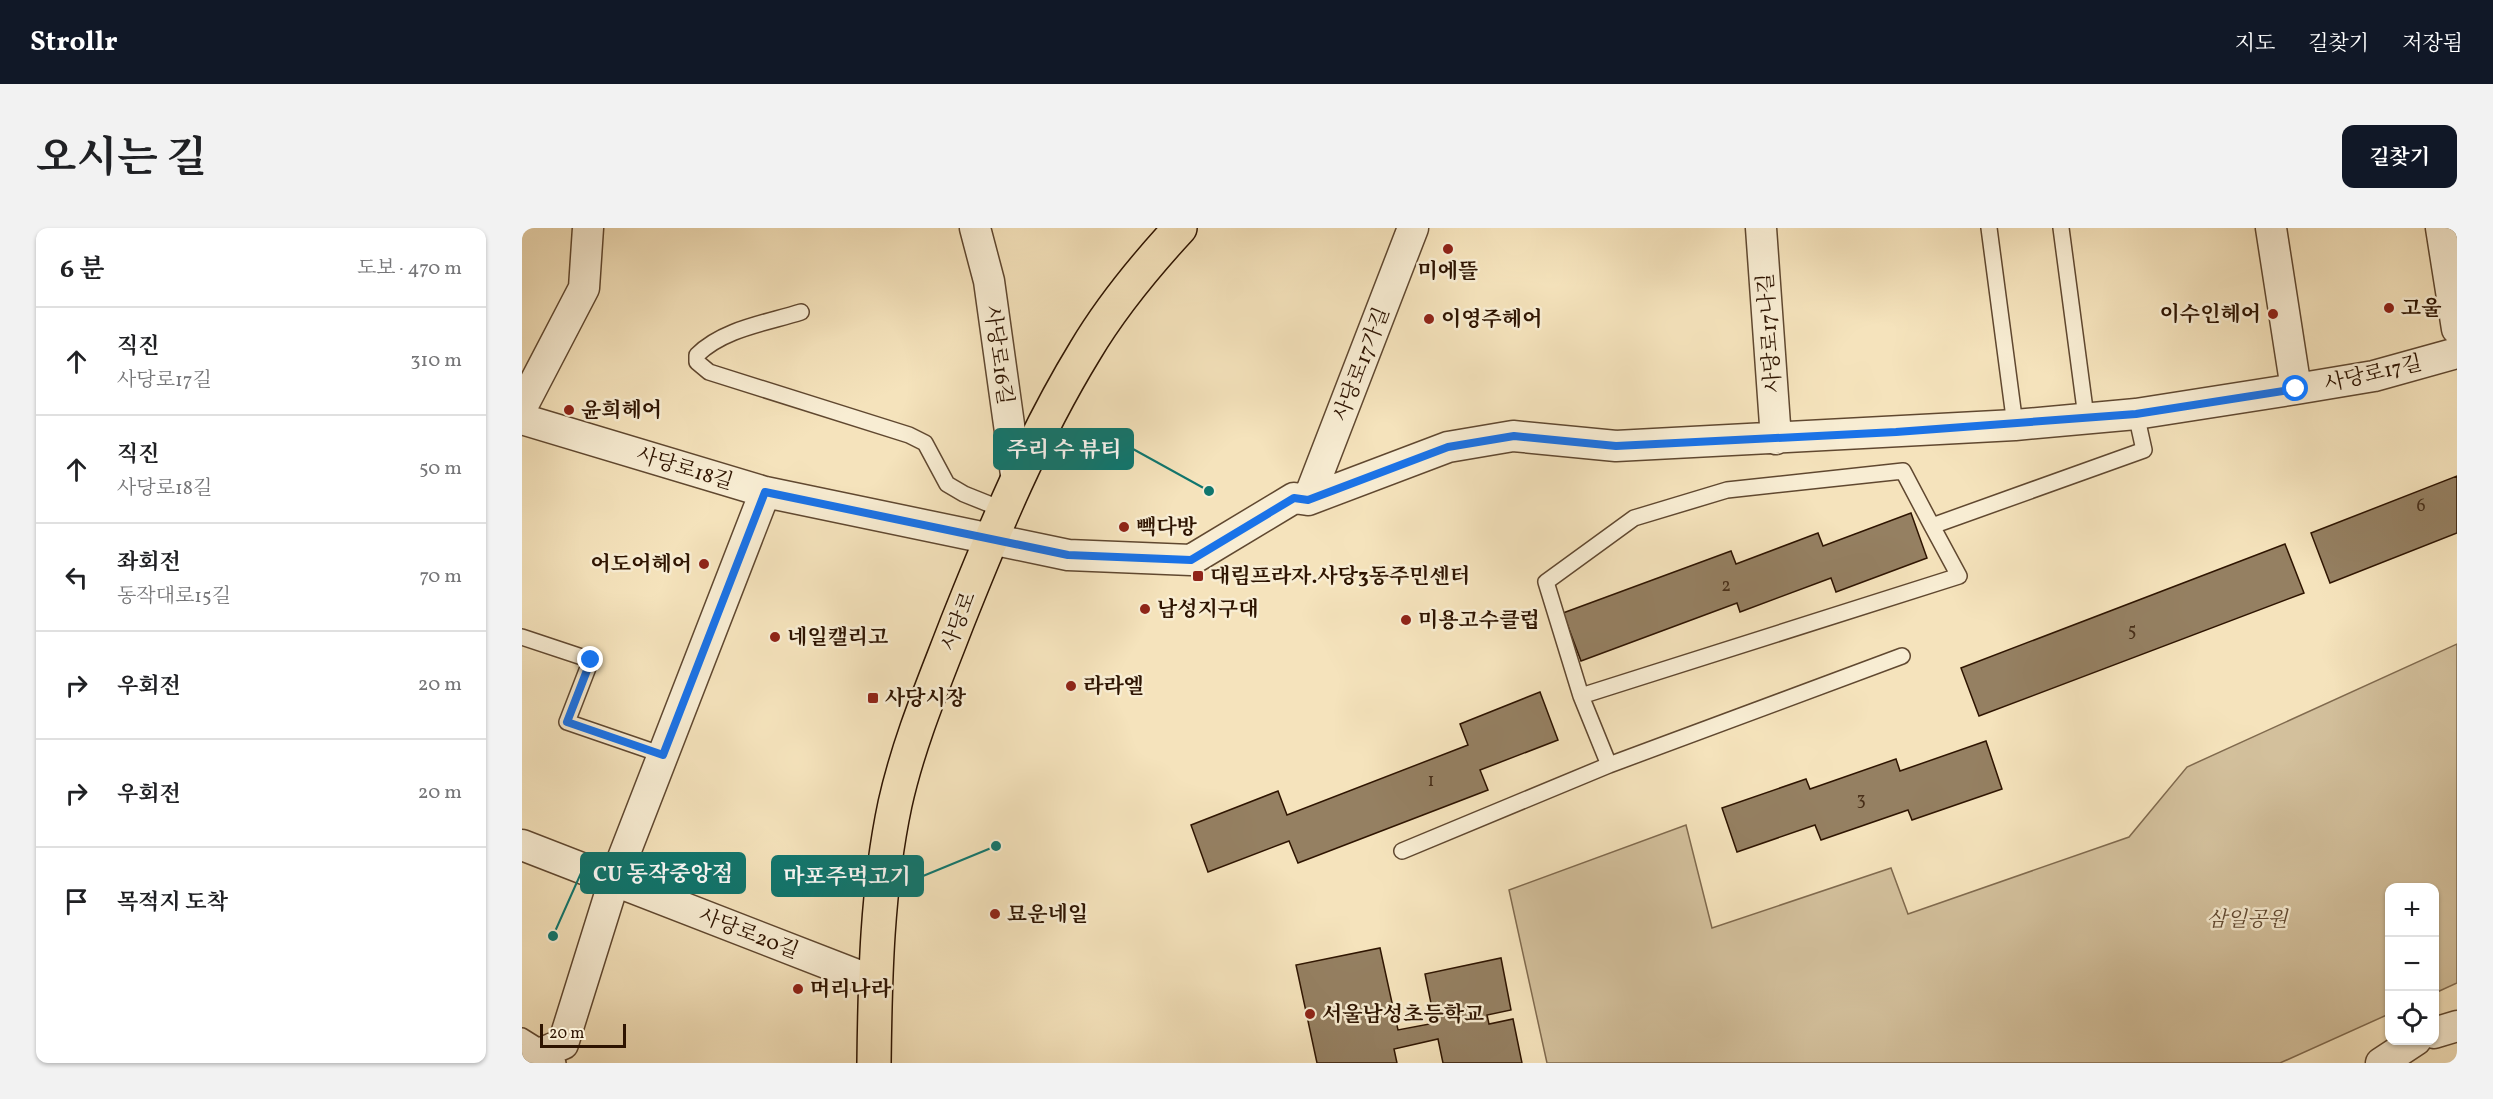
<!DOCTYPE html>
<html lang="ko">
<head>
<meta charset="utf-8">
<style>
  :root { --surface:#fff; --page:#f2f2f2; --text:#202124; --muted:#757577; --line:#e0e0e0; --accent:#111827 }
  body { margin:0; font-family:Vollkorn,"Noto Serif KR",serif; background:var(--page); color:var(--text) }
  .controls { position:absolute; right:18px; bottom:18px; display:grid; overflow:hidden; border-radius:12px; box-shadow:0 2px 4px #0004 }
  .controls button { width:54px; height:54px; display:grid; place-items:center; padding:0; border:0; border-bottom:2px solid var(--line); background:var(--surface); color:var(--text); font:30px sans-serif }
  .scale { position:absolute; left:18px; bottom:15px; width:86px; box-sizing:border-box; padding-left:6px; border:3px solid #2e1401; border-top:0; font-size:16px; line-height:21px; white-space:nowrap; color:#2e1401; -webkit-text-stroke:4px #f8edd3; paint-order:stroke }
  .stop { position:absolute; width:18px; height:18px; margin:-14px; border:4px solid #1a73e8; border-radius:50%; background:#fff }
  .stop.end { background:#1a73e8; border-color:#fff; box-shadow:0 2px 6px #0008 }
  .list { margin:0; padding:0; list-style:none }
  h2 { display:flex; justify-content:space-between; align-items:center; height:78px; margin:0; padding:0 24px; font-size:26px }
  h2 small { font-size:20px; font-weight:400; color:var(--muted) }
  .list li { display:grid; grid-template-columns:39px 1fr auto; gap:18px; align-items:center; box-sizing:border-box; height:108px; padding:0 24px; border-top:2px solid var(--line) }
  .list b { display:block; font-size:22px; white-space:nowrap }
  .list p { margin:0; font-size:20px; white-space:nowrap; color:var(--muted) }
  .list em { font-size:20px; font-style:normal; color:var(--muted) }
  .icon { flex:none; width:33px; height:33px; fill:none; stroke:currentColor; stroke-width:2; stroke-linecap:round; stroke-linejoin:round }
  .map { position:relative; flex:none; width:1935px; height:835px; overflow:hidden; border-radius:12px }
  header { display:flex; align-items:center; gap:36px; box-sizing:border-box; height:84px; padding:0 30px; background:var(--accent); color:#fff }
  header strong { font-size:28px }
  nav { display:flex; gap:33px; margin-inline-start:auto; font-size:21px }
  .intro { display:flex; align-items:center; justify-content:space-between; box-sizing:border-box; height:144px; padding:0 36px }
  h1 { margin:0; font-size:42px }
  .button { padding:15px 27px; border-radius:12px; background:var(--accent); color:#fff; font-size:21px; font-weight:700 }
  main { display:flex; gap:36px; padding:0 36px }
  aside { flex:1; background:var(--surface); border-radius:12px; box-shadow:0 2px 4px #0004 }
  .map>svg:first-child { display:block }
  .green { fill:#d3c09c; stroke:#806a4e; stroke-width:1.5 }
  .building { fill:#958062; stroke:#2e1401; stroke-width:1.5 }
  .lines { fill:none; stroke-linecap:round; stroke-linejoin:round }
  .service-casing { stroke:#604830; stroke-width:18 }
  .minor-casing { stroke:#604830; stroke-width:33 }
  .primary-casing { stroke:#2e1401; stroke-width:36 }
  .service { stroke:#f8edd3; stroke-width:15 }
  .minor { stroke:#f8edd3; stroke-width:30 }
  .primary { stroke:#f5e3bc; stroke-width:33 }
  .route { stroke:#1a73e8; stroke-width:8 }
  .poi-dot { fill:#8f2418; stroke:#f8edd3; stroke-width:2 }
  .labels { text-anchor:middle; stroke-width:5; stroke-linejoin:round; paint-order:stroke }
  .number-label { font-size:18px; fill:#482f19 }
  .poi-label { font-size:21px; font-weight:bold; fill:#2e1401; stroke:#f8edd3; text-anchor:start }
  .street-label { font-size:21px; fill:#2e1401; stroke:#f8edd3 }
  .park-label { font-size:21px; font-style:italic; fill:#604830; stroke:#f8edd3 }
  .leader { fill:none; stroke:#0f766e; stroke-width:2 }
  .callout-dot { fill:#0f766e; stroke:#f8edd3; stroke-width:2 }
  .callout { fill:#0f766e; stroke:#0f766e; stroke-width:2 }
  .callout-label { font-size:22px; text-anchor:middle; font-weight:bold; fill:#fff }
</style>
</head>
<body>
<header>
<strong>Strollr</strong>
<nav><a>지도</a><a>길찾기</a><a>저장됨</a></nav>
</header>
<div class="intro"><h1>오시는 길</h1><a class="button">길찾기</a></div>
<main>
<aside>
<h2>6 분<small>도보 · 470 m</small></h2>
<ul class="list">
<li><svg class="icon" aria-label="ahead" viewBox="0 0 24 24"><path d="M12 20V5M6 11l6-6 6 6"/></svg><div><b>직진</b><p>사당로17길</p></div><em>310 m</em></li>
<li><svg class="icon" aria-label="ahead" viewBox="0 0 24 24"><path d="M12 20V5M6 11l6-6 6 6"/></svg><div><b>직진</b><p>사당로18길</p></div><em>50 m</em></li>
<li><svg class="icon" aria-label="left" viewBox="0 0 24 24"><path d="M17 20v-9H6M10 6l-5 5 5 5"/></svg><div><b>좌회전</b><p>동작대로15길</p></div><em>70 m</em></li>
<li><svg class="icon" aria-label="right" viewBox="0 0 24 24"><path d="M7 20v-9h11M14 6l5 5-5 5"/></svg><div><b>우회전</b></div><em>20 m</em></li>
<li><svg class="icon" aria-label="right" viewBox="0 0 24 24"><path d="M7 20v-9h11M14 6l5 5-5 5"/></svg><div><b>우회전</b></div><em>20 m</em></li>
<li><svg class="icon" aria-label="arrive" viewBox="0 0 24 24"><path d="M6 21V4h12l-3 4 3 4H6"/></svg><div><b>목적지 도착</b></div></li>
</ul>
</aside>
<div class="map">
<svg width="1935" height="835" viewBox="0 0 1935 835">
  <rect width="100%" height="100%" fill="#f5e3bc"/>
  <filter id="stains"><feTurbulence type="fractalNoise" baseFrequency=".00333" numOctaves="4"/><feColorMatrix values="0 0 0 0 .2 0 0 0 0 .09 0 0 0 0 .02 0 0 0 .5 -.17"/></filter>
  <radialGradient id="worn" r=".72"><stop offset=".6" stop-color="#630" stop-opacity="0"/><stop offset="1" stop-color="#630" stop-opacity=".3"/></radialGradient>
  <!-- green -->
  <path class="green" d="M 1935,416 L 1935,755 L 1913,765 L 1912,660 L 1868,660 L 1867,786 L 1758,835 L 1025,835 L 987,662 L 1164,597 L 1190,700 L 1369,640 L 1386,686 L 1607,609 L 1665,539 Z"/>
  <!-- building -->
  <path class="building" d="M 1935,248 L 1935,305 L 1808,355 L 1789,305 Z
    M 1389,285 L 1405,330 L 1314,364 L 1309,350 L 1218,384 L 1215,375 L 1059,433 L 1041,385 L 1209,323 L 1214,336 L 1296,305 L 1301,318 Z
    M 1763,316 L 1782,365 L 1457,488 L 1439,440 Z
    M 1018,464 L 1036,512 L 958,542 L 966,562 L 776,635 L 767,613 L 686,644 L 669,597 L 756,563 L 765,587 L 946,517 L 938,496 Z
    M 1464,513 L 1480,561 L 1390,592 L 1386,582 L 1299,612 L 1293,597 L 1215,624 L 1200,580 L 1284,551 L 1288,561 L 1374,531 L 1378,543 Z
    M 858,720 L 876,802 L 913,795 L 903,746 L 979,730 L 989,782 L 965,787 L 967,796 L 991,791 L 1000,835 L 921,835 L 916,811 L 872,821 L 875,835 L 795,835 L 774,737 Z"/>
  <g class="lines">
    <defs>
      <path id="service" d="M 1467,0 L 1493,197
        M 1539,0 L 1564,189
        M 279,84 C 244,95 201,101 175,127 L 175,134 L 187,144 L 387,207 L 403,215 L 425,256 L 442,266 L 482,282
        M 1410,298 L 1437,348 L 1059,468 L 1024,354 L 1112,290 L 1205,262 L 1381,243 L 1410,298 L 1622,222 L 1614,186
        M 0,409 L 69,432 L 45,494 L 141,527
        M 1059,468 L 1087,537 L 1380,428
        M 880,623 L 1087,537
        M 0,808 L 24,823 L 36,835"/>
      <path id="minor" d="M 453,0 L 467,53 L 495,254
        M 1239,0 L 1254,211
        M 1749,0 L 1774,161
        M 1919,0 L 1935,101
        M 0,179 L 62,60 L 66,0
        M 0,191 L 243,264 L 546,327 L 669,332 L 772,270 L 786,272 L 926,219 L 991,208 L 1094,218 L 1493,197 L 1614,186 L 1774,161 L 1852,148 L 1935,125
        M 786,272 L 891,0
        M 0,617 L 353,754
        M 1912,805 L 1935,798
        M 0,833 L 41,816 L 92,653 L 243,264
        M 1859,835 L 1894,812"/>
      <path id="primary" d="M 352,835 C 353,749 355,661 373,576 C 387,513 412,455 435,395 C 472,302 511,208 563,123 C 589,79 623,38 658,0"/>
    </defs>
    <!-- service casing -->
    <use href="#service" class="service-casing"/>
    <!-- minor casing -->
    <use href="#minor" class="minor-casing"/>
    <!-- primary casing -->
    <use href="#primary" class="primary-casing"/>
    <!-- service -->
    <use href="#service" class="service"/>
    <!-- minor -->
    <use href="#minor" class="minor"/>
    <!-- primary -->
    <use href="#primary" class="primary"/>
  </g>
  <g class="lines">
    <!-- route -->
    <path class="route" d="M 69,432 L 45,494 L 141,527 L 243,264 L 546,327 L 669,332 L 772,270 L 786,272 L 926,219 L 992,208 L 1094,218 L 1374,204 L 1614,186 L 1774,161"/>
  </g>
  <!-- markers -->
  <g class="poi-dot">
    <circle cx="926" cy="21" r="6"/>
    <circle cx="1867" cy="80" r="6"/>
    <circle cx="1751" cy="86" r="6"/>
    <circle cx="907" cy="91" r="6"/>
    <circle cx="47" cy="182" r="6"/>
    <circle cx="602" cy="299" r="6"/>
    <circle cx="182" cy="336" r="6"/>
    <rect x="670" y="342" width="12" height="12" rx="3"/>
    <circle cx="623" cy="381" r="6"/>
    <circle cx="884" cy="392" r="6"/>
    <circle cx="253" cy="409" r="6"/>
    <circle cx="549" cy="458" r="6"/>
    <rect x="345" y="464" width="12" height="12" rx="3"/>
    <circle cx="473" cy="686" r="6"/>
    <circle cx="276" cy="761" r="6"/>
    <circle cx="788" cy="786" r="6"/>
  </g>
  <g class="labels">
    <!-- number labels -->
    <g class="number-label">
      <text x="1899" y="283">6</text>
      <text x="1204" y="363">2</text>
      <text x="1610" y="408">5</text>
      <text x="909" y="558">1</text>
      <text x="1339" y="577">3</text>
    </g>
    <!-- poi labels -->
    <g class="poi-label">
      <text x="926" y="50" text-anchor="middle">미에뜰</text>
      <text x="1879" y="87">고울</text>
      <text x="1739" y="93" text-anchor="end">이수인헤어</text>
      <text x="919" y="98">이영주헤어</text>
      <text x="59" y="189">윤희헤어</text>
      <text x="614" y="306">빽다방</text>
      <text x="170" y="343" text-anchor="end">어도어헤어</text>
      <text x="688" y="355">대림프라자.사당3동주민센터</text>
      <text x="635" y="388">남성지구대</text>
      <text x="896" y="399">미용고수클럽</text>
      <text x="265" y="416">네일캘리고</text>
      <text x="561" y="465">라라엘</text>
      <text x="363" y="477">사당시장</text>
      <text x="485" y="693">묘운네일</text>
      <text x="288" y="768">머리나라</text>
      <text x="800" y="793">서울남성초등학교</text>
    </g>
    <!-- street labels -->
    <g class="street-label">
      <text transform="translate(1247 105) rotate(-94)" y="7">사당로17나길</text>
      <text transform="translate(477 127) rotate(82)" y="7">사당로16길</text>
      <text transform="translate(839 136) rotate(-69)" y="7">사당로17가길</text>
      <text transform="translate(1851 145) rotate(-13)" y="7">사당로17길</text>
      <text transform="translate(163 240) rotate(17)" y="7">사당로18길</text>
      <text transform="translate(436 393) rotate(-69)" y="7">사당로</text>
      <text transform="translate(227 705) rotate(21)" y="7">사당로20길</text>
    </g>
    <!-- park labels -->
    <g class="park-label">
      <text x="1725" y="698">삼일공원</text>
    </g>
  </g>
  <!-- callouts -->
  <path class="leader" d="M687 263L611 221M31 708L59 645M474 618L401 648"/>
  <g class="callout-dot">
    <circle cx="687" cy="263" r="6"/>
    <circle cx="31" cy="708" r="6"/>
    <circle cx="474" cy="618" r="6"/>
  </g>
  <g class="callout">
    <rect x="472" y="201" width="139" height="40" rx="6"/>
    <rect x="59" y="625" width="164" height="40" rx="6"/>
    <rect x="250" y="628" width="151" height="40" rx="6"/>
  </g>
  <g class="callout-label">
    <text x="542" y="229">주리 수 뷰티</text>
    <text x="141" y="653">CU 동작중앙점</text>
    <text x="325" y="656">마포주먹고기</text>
  </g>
  <rect width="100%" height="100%" filter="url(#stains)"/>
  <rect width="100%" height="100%" fill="url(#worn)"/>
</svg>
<div class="controls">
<button>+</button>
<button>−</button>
<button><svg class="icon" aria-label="locate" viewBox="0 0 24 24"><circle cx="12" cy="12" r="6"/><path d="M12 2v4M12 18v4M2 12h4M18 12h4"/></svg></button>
</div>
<div class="scale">20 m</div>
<div class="stop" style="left:1774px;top:161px"></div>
<div class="stop end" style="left:69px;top:432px"></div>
</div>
</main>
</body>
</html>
